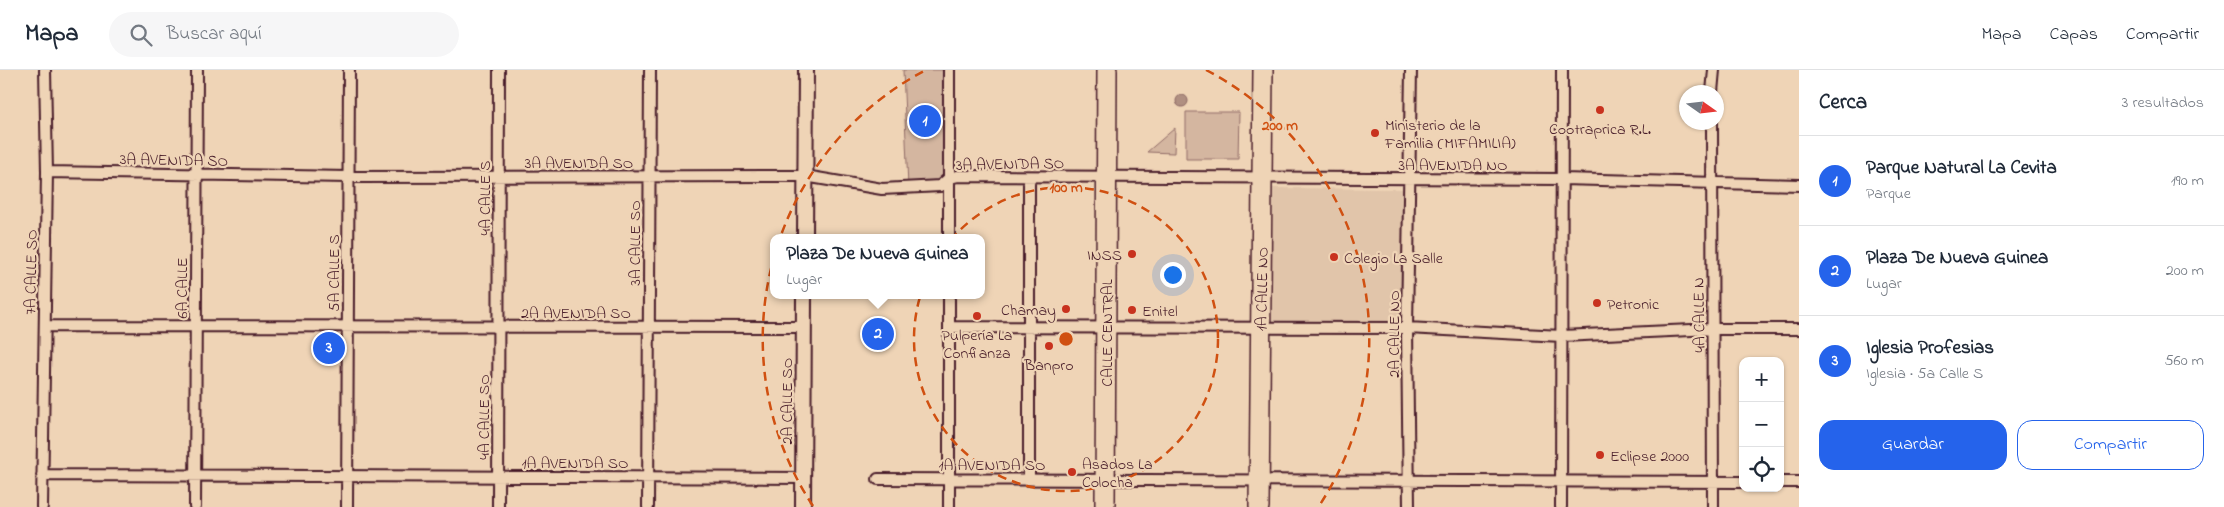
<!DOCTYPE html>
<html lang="es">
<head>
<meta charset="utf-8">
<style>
  :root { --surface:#fff; --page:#f6f6f7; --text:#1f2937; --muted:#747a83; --line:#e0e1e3; --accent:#2563eb }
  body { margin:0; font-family:"Indie Flower",sans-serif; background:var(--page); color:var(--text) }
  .controls { position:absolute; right:15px; bottom:15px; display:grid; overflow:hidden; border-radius:10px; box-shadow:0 1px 4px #0004 }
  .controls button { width:45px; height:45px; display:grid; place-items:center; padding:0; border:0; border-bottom:1px solid var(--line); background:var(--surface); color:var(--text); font:25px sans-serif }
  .compass { position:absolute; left:1679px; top:15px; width:45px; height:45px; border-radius:50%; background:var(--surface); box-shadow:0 1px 4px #0004; rotate:104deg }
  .you { position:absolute; left:1172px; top:204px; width:18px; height:18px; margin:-12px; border:4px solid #fff; border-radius:50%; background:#1a73e8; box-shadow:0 0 0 8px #1a73e833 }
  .badge { display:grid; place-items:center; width:32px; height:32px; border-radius:50%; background:var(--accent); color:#fff; font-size:16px; font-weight:700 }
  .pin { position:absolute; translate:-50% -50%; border:2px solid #fff; box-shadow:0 1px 5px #0006 }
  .popup { position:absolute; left:770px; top:164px; width:215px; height:65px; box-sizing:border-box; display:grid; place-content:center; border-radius:10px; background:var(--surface); filter:drop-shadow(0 1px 4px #0005); font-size:16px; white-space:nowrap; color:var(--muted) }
  .popup b { font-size:19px; color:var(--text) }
  .popup::after { content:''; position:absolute; left:50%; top:100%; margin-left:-10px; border:10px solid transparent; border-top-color:var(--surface) }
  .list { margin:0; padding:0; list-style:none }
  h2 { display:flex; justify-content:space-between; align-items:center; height:65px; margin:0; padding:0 20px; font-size:21px }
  h2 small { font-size:16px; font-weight:400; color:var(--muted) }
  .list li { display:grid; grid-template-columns:32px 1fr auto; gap:15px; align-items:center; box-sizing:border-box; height:90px; padding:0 20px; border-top:1px solid var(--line) }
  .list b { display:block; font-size:19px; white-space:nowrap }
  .list p { margin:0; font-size:16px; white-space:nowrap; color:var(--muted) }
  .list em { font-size:16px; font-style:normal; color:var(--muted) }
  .actions { display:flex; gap:10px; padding:15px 20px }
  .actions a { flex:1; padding:11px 0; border:1px solid var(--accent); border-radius:15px; text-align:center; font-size:18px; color:var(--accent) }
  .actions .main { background:var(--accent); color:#fff }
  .icon { flex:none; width:28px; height:28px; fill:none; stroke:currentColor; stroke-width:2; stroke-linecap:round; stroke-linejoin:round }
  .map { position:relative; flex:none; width:1799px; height:437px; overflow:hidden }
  header { display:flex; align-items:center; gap:30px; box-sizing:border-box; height:70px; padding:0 25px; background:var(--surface); border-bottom:1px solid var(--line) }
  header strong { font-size:24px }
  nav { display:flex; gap:28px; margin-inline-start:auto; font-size:18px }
  .search { width:350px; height:45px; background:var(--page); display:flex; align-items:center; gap:12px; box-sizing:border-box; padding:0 18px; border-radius:28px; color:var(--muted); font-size:19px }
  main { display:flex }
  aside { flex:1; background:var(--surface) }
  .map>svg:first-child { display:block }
  .built { fill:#e1c5aa }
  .green { fill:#d4b6a0; stroke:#8f6a66 }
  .water { fill:#b08f81; stroke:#87625f }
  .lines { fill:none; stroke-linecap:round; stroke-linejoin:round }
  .street-casing { stroke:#4a1f2b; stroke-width:14 }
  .secondary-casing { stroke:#4a1f2b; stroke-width:18 }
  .highway-casing { stroke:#4a1f2b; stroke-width:22 }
  .street { stroke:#efd4b6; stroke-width:10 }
  .secondary { stroke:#efd4b6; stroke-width:14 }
  .highway { stroke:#efd4b6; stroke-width:19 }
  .ring { fill:none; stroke:#d05011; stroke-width:2.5; stroke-dasharray:9 6 }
  .poi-dot { fill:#c8321e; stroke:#efd4b6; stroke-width:2 }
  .labels { text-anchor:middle; stroke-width:4.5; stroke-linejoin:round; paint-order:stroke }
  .poi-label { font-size:16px; fill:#4a1f2b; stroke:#efd4b6; text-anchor:start }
  .street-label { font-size:16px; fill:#4a1f2b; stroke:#efd4b6 }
  .centre { fill:#d05011; stroke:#efd4b6; stroke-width:2.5 }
  .ring-label { font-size:15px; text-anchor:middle; font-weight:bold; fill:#d05011; stroke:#efd4b6; stroke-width:4.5; stroke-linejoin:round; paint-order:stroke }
</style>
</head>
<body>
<header>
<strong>Mapa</strong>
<div class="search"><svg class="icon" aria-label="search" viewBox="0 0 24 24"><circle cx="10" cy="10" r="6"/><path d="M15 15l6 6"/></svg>Buscar aquí</div>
<nav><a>Mapa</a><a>Capas</a><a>Compartir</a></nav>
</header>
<main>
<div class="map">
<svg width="1799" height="437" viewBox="0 0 1799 437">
  <rect width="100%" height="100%" fill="#efd4b6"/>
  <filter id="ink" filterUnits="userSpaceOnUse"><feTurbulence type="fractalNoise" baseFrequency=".02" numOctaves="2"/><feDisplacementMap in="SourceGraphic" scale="10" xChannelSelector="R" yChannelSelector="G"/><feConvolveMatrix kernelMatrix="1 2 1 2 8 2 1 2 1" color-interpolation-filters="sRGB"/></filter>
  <g filter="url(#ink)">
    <!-- built -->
    <path class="built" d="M 1266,118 L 1402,119 L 1401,255 L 1265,254 Z"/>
    <!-- green -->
    <path class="green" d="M 903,0 L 946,0 L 946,102 L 941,111 L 908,117 Z
      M 1186,42 L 1239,42 L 1238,89 L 1186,89 Z
      M 1175,58 L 1174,83 L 1147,82 Z"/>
    <!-- water -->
    <path class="water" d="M1176 31a6 6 0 1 1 12 0a6 6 0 1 1-12 0Z"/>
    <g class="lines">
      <defs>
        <path id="street" d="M 949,0 L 949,168
          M 1712,22 L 1714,0
          M 1712,52 L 1713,437
          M 47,102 L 348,107 L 805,106 L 882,119 L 940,116 L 949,108 L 958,106 L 1562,109 L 1799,115
          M 949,225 L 949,437
          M 45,256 L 804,257
          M 949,257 L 1407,258 L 1562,266 L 1713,259 L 1799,259
          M 42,405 L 803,408
          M 878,409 L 1743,412
          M 1029,409 L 1029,107
          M 1780,412 L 1799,412
          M 42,437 L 47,102 L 45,0
          M 195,437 L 197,0
          M 347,437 L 349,0
          M 498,437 L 499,0
          M 648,437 L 650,0
          M 1409,437 L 1407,258 L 1411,0
          M 1561,437 L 1562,0"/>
        <path id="secondary" d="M 805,168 L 806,0
          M 803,437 L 804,225"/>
        <path id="highway" d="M 1105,437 L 1107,0
          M 1259,437 L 1263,0"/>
      </defs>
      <!-- street casing -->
      <use href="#street" class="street-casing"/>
      <!-- secondary casing -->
      <use href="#secondary" class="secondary-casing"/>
      <!-- highway casing -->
      <use href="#highway" class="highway-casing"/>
      <!-- street -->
      <use href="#street" class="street"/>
      <!-- secondary -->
      <use href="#secondary" class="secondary"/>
      <!-- highway -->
      <use href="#highway" class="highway"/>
    </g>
  </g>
  <!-- distance rings -->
  <g class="ring">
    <circle cx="1066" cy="269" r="152"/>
    <path d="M813 436A303 303 0 0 1 926 0M1206 0A303 303 0 0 1 1319 436"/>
  </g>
  <!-- markers -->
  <g class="poi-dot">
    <circle cx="1600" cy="40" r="5"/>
    <circle cx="1375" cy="63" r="5"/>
    <circle cx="1132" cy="184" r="5"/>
    <circle cx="1334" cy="187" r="5"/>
    <circle cx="1597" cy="233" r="5"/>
    <circle cx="1066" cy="239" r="5"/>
    <circle cx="1132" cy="240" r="5"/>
    <circle cx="977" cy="246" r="5"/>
    <circle cx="1049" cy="276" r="5"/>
    <circle cx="1600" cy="385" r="5"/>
    <circle cx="1072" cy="402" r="5"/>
  </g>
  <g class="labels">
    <!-- poi labels -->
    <g class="poi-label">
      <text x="1385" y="60">Ministerio de la<tspan x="1385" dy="18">Familia (MIFAMILIA)</tspan></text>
      <text x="1600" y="64" text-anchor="middle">Cootraprica R.L.</text>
      <text x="1122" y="190" text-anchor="end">INSS</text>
      <text x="1344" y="193">Colegio La Salle</text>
      <text x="1607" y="239">Petronic</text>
      <text x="1056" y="245" text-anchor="end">Chamay</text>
      <text x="1142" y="246">Enitel</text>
      <text x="977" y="270" text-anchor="middle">Pulpería La<tspan x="977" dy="18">Confianza</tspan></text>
      <text x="1049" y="300" text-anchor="middle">Banpro</text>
      <text x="1610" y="391">Eclipse 2000</text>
      <text x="1082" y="399">Asados La<tspan x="1082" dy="18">Colocha</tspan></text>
    </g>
    <!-- street labels -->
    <g class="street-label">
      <text transform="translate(174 89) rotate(1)" y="6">3A AVENIDA SO</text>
      <text x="579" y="98">3A AVENIDA SO</text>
      <text transform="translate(1010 93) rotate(-1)" y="6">3A AVENIDA SO</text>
      <text x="1453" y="100">3A AVENIDA NO</text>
      <text transform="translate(484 128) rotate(-90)" y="6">4A CALLE S</text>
      <text transform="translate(634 173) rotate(-90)" y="6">3A CALLE SO</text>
      <text transform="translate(30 202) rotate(-89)" y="6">7A CALLE SO</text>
      <text transform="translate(333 203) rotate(-90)" y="6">5A CALLE S</text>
      <text transform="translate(181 218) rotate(-90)" y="6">6A CALLE</text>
      <text transform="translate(1261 219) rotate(-89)" y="6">1A CALLE NO</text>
      <text x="576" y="248">2A AVENIDA SO</text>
      <text transform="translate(1698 245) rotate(-91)" y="6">4A CALLE N</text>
      <text transform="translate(1106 263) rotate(-90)" y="6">CALLE CENTRAL</text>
      <text transform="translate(1393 264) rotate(-90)" y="6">2A CALLE NO</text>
      <text transform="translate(786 331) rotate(-90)" y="6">2A CALLE SO</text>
      <text transform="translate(483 347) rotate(-90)" y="6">4A CALLE SO</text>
      <text x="575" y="398">1A AVENIDA SO</text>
      <text x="992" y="400">1A AVENIDA SO</text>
    </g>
  </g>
  <circle cx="1066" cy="269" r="8" class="centre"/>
  <g class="ring-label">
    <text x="1280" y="60">200 m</text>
    <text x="1066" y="122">100 m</text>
  </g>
</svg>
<div class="controls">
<button>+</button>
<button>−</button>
<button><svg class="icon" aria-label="locate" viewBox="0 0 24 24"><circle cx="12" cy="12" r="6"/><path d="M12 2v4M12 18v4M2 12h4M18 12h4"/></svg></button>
</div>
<svg class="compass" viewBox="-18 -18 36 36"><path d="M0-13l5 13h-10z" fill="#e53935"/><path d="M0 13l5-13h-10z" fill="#747a83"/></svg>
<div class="you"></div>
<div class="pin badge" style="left:925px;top:51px">1</div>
<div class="pin badge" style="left:878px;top:264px">2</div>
<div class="popup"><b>Plaza De Nueva Guinea</b>Lugar</div>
<div class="pin badge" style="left:329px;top:278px">3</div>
</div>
<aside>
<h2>Cerca<small>3 resultados</small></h2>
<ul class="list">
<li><span class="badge">1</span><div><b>Parque Natural La Cevita</b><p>Parque</p></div><em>190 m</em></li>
<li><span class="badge">2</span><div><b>Plaza De Nueva Guinea</b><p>Lugar</p></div><em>200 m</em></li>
<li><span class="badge">3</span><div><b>Iglesia Profesias</b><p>Iglesia · 5a Calle S</p></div><em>560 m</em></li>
</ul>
<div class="actions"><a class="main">Guardar</a><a>Compartir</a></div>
</aside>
</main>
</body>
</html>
